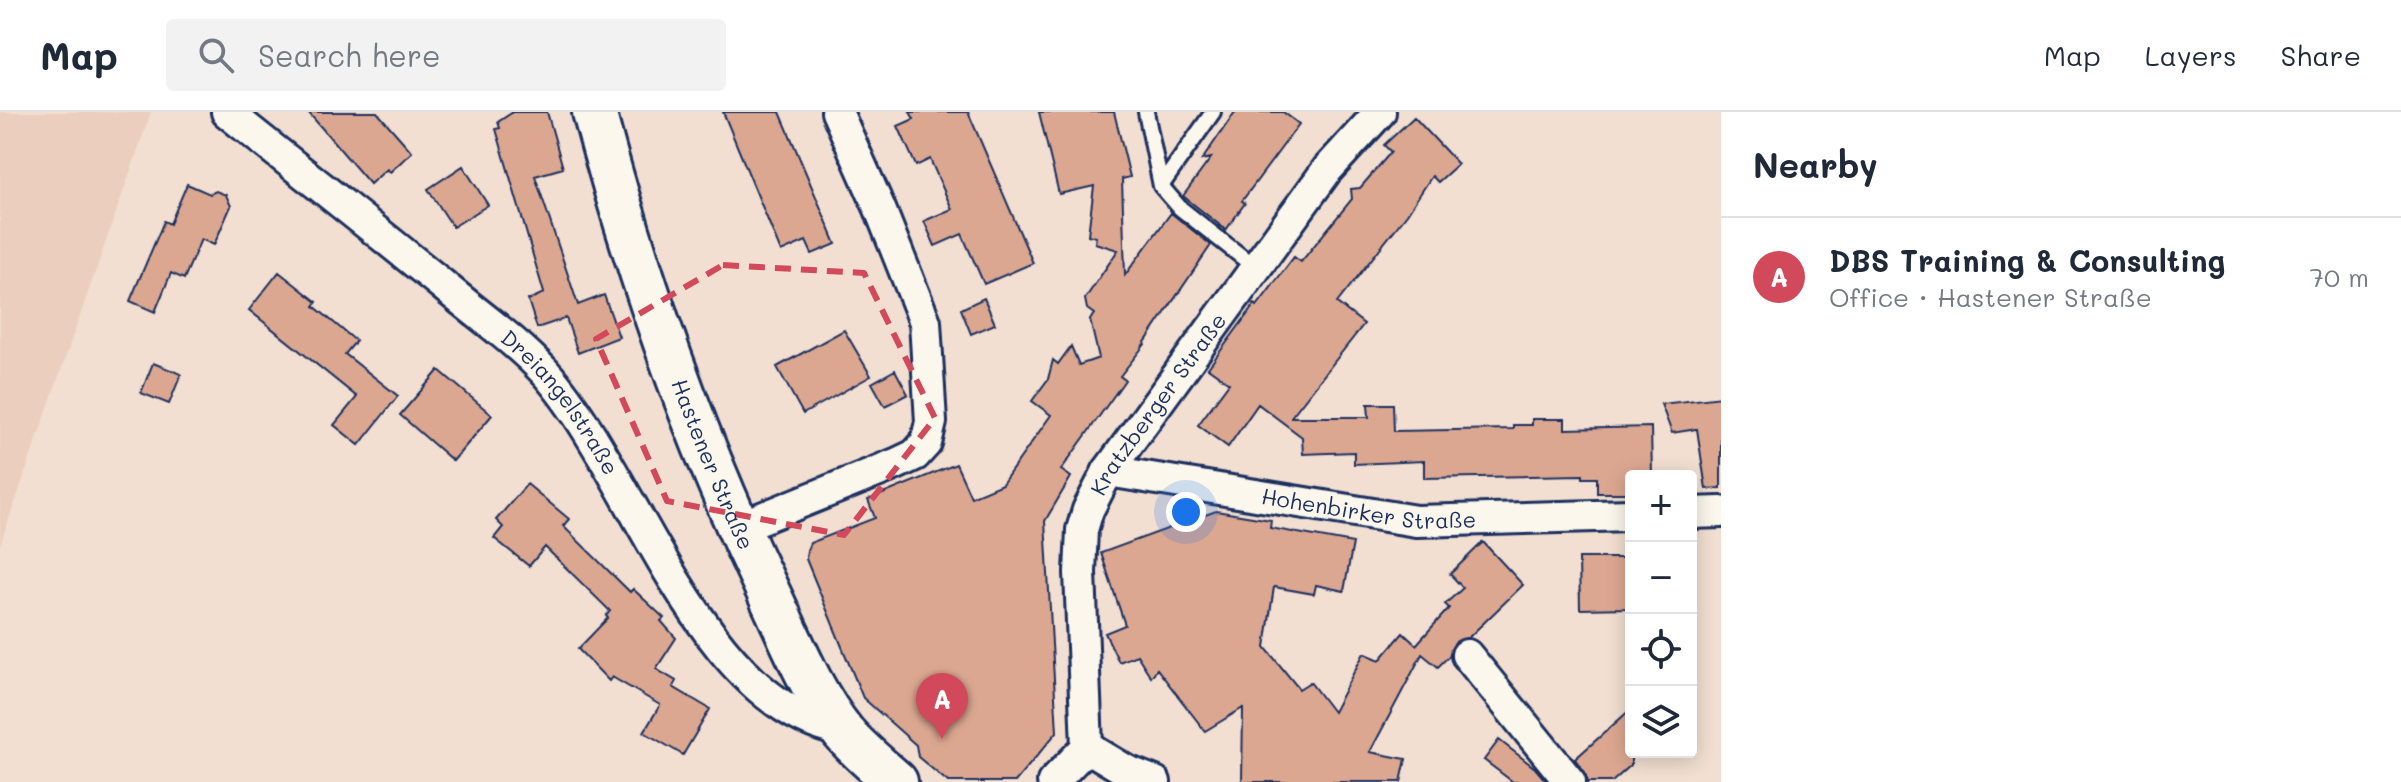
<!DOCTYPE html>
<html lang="en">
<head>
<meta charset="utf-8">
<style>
  :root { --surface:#fff; --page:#f2f2f3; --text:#1f2937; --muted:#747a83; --line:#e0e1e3; --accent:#d1495b }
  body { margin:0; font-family:Mali,sans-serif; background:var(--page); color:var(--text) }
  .controls { position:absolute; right:24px; bottom:24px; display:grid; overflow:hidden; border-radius:8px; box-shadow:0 4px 20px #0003 }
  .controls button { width:72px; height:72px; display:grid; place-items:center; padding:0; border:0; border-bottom:2px solid var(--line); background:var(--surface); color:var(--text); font:40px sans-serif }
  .you { position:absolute; left:1186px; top:400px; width:28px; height:28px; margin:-20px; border:6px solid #fff; border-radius:50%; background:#1a73e8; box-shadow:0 0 0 12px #1a73e833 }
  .badge { display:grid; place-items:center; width:52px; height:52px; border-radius:50%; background:var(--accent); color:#fff; font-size:26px; font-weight:700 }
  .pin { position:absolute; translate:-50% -66px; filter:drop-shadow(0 2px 4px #0008) }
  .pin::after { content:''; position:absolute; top:42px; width:28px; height:24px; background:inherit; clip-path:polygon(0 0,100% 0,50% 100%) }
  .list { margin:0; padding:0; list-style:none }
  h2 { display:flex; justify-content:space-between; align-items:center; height:104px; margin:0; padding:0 32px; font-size:34px }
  h2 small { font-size:26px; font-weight:400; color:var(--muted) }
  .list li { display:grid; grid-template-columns:52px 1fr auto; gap:24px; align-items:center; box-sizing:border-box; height:120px; padding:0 32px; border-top:2px solid var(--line) }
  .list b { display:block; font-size:30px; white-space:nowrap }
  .list p { margin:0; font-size:26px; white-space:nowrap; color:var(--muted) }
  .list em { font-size:26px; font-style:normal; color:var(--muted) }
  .icon { flex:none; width:44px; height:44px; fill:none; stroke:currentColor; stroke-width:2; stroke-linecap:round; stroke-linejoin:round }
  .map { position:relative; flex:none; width:1721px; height:670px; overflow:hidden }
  header { display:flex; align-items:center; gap:48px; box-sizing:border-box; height:112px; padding:0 40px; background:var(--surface); border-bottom:2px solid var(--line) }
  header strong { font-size:38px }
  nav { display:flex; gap:44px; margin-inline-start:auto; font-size:28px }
  .search { width:560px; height:72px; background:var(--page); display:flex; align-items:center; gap:20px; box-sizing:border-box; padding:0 28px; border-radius:8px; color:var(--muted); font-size:30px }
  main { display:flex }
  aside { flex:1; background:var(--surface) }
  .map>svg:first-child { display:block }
  .built { fill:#ebcebe }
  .building { fill:#dca791; stroke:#1b2f5e; stroke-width:2 }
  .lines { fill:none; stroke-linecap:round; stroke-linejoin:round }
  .lane-casing { stroke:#1b2f5e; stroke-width:20 }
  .street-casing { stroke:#1b2f5e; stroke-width:36 }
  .secondary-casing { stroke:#1b2f5e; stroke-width:48 }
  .lane { stroke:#fbf7ec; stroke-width:14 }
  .street { stroke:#fbf7ec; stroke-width:30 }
  .secondary { stroke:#fbf7ec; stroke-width:42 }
  .marked { fill:none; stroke:#d1495b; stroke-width:6; stroke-dasharray:16 10; stroke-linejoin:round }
  .labels { text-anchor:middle; stroke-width:7; stroke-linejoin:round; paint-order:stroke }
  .street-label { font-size:22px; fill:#1b2f5e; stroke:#fbf7ec }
</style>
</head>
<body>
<header>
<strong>Map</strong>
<div class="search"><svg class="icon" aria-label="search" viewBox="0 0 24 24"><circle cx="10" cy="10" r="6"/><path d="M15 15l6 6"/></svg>Search here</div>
<nav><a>Map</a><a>Layers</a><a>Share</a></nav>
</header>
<main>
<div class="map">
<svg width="1721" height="670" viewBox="0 0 1721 670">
  <rect width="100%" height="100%" fill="#f2dfd1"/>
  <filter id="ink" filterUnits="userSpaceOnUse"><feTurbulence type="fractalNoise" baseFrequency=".0125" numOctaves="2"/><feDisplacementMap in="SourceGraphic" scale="16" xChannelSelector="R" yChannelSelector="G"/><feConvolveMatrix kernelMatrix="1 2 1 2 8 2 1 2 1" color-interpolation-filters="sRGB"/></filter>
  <g filter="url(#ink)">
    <!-- built -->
    <path class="built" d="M 0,0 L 151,0 L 0,433 Z"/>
    <!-- building -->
    <path class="building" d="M 308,0 L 377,0 L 412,40 L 390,60 L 387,57 L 370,72 Z
      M 513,0 L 547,0 L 563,56 L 535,64 L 578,193 L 604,183 L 619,225 L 578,241 L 566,206 L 537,216 L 528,188 L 544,181 L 496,17 L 500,16 L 498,10 Z
      M 723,0 L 780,0 L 836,132 L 812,142 L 806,129 L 781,140 Z
      M 910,0 L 968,0 L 1033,151 L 984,172 L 962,122 L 935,134 L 924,109 L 952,97 L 930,47 L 916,54 L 898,14 L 914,7 Z
      M 1039,0 L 1114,0 L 1130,65 L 1122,67 L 1125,163 L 1171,101 L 1211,133 L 1144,232 L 1146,231 L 1120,264 L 1125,268 L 1061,358 L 1071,365 L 1045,409 L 1057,620 L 1015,670 L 948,670 L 918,645 L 916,633 L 863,586 L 806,447 L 807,438 L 810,431 L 875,406 L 868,388 L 956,352 L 971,385 L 1002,372 L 1051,303 L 1032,289 L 1048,267 L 1053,248 L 1058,252 L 1071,234 L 1079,253 L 1099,246 L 1090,208 L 1094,202 L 1087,197 L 1085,187 L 1118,138 L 1095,131 L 1096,125 L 1088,123 L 1094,74 L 1059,82 Z
      M 1235,0 L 1283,0 L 1299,12 L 1242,89 L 1245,91 L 1226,118 L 1183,84 L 1211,46 L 1202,48 Z
      M 1414,5 L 1458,52 L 1438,70 L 1432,64 L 1407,102 L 1337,191 L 1364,212 L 1291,305 L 1369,305 L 1368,292 L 1393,292 L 1394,319 L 1513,317 L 1513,313 L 1532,313 L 1532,307 L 1565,307 L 1565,317 L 1651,315 L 1652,364 L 1631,364 L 1631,381 L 1597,381 L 1597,366 L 1583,366 L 1583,363 L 1424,366 L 1424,349 L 1354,352 L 1354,340 L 1303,342 L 1302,325 L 1258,292 L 1228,335 L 1198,313 L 1229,271 L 1208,256 L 1255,192 L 1257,194 L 1294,145 L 1301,150 L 1352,87 L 1351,77 L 1360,76 L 1391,40 L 1384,33 Z
      M 463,54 L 488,93 L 453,115 L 428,77 Z
      M 187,72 L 210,82 L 216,79 L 226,83 L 231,94 L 214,133 L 201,127 L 184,167 L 171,161 L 155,200 L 130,189 L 164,109 L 170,112 Z
      M 279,160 L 317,190 L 314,194 L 356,229 L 345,242 L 398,284 L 359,333 L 334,313 L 357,285 L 249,198 Z
      M 984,186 L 995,212 L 971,222 L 961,197 Z
      M 844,218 L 871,264 L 803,302 L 777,255 Z
      M 153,251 L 181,262 L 169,292 L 141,281 Z
      M 439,258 L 492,303 L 453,349 L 400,303 Z
      M 895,258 L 908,282 L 885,294 L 872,271 Z
      M 1721,285 L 1721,376 L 1706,377 L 1697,317 L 1672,321 L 1661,292 Z
      M 527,372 L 569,407 L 563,414 L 630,480 L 633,477 L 664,506 L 661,509 L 676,526 L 656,557 L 676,569 L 673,575 L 710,597 L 683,643 L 644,620 L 660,593 L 612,565 L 609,569 L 578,537 L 608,506 L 606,504 L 610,499 L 545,435 L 529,454 L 494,426 L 503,415 L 496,408 Z
      M 1216,399 L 1271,408 L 1270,416 L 1353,431 L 1344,479 L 1316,473 L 1314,482 L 1274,475 L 1265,535 L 1299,577 L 1310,570 L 1333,600 L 1364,541 L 1380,548 L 1403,521 L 1416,533 L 1449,496 L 1445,492 L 1463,476 L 1450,462 L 1483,430 L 1523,473 L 1468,526 L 1455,530 L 1449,544 L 1438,555 L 1422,542 L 1370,640 L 1406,647 L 1401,670 L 1242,670 L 1243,596 L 1205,619 L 1157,557 L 1151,565 L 1137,543 L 1119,550 L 1105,521 L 1125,513 L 1101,441 Z
      M 1579,446 L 1631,446 L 1631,496 L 1580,497 Z
      M 1631,597 L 1631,653 L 1612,670 L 1588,670 L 1584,659 L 1575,647 Z
      M 1499,628 L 1535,656 L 1547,670 L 1513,670 L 1484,648 Z"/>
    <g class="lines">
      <defs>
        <path id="lane" d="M 1146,0 L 1161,74 L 1180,96 L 1256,156
          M 1161,74 L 1213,0"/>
        <g id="street">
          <path id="s1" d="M 227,0 C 299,58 372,115 444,174 C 477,202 515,228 545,260 C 635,360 698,591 842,619"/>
          <path id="s2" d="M 1108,359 L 1416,409 L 1631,403"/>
          <path d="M 1691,401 L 1721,400"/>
          <path d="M 737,416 L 896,352 L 915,343 L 926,331 L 931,310 L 925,210 L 880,97 L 837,0"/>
          <path d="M 1467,543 L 1570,670"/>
          <path d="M 1087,635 L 1127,659 L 1155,670"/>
          <path id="s3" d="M 1053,670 L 1087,635 L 1080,460 L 1082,418 L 1088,398 L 1108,359 L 1327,58 L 1380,0"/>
        </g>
        <g id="secondary">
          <path id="s4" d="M 594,0 C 638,166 696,331 771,486 C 792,530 812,581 843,620 C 858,638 878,654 896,670"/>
        </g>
      </defs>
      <!-- lane casing -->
      <use href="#lane" class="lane-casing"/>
      <!-- street casing -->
      <use href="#street" class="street-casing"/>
      <!-- secondary casing -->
      <use href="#secondary" class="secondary-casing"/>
      <!-- lane -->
      <use href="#lane" class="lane"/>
      <!-- street -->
      <use href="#street" class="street"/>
      <!-- secondary -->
      <use href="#secondary" class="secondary"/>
    </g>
  </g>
  <!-- marked area -->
  <path class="marked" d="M 723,153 L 864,161 L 935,306 L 844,423 L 667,389 L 596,227 Z"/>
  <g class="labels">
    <!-- street labels -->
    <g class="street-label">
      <text dy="8" stroke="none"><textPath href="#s3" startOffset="414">Kratzberger Straße</textPath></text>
      <text dy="8" stroke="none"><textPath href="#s1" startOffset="444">Dreiangelstraße</textPath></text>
      <text dy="8" stroke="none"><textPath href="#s4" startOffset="372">Hastener Straße</textPath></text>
      <text dy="8" stroke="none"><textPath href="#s2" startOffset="264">Hohenbirker Straße</textPath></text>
    </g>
  </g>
</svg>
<div class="controls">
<button>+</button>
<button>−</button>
<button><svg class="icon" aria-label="locate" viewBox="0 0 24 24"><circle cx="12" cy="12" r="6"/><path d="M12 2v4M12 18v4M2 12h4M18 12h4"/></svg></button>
<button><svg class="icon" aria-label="layers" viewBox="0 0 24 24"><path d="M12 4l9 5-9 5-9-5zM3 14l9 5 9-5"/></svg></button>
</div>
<div class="you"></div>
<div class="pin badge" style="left:942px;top:627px">A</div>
</div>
<aside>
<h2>Nearby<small></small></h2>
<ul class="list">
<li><span class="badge">A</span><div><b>DBS Training &amp; Consulting</b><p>Office · Hastener Straße</p></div><em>70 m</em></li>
</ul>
</aside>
</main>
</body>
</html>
